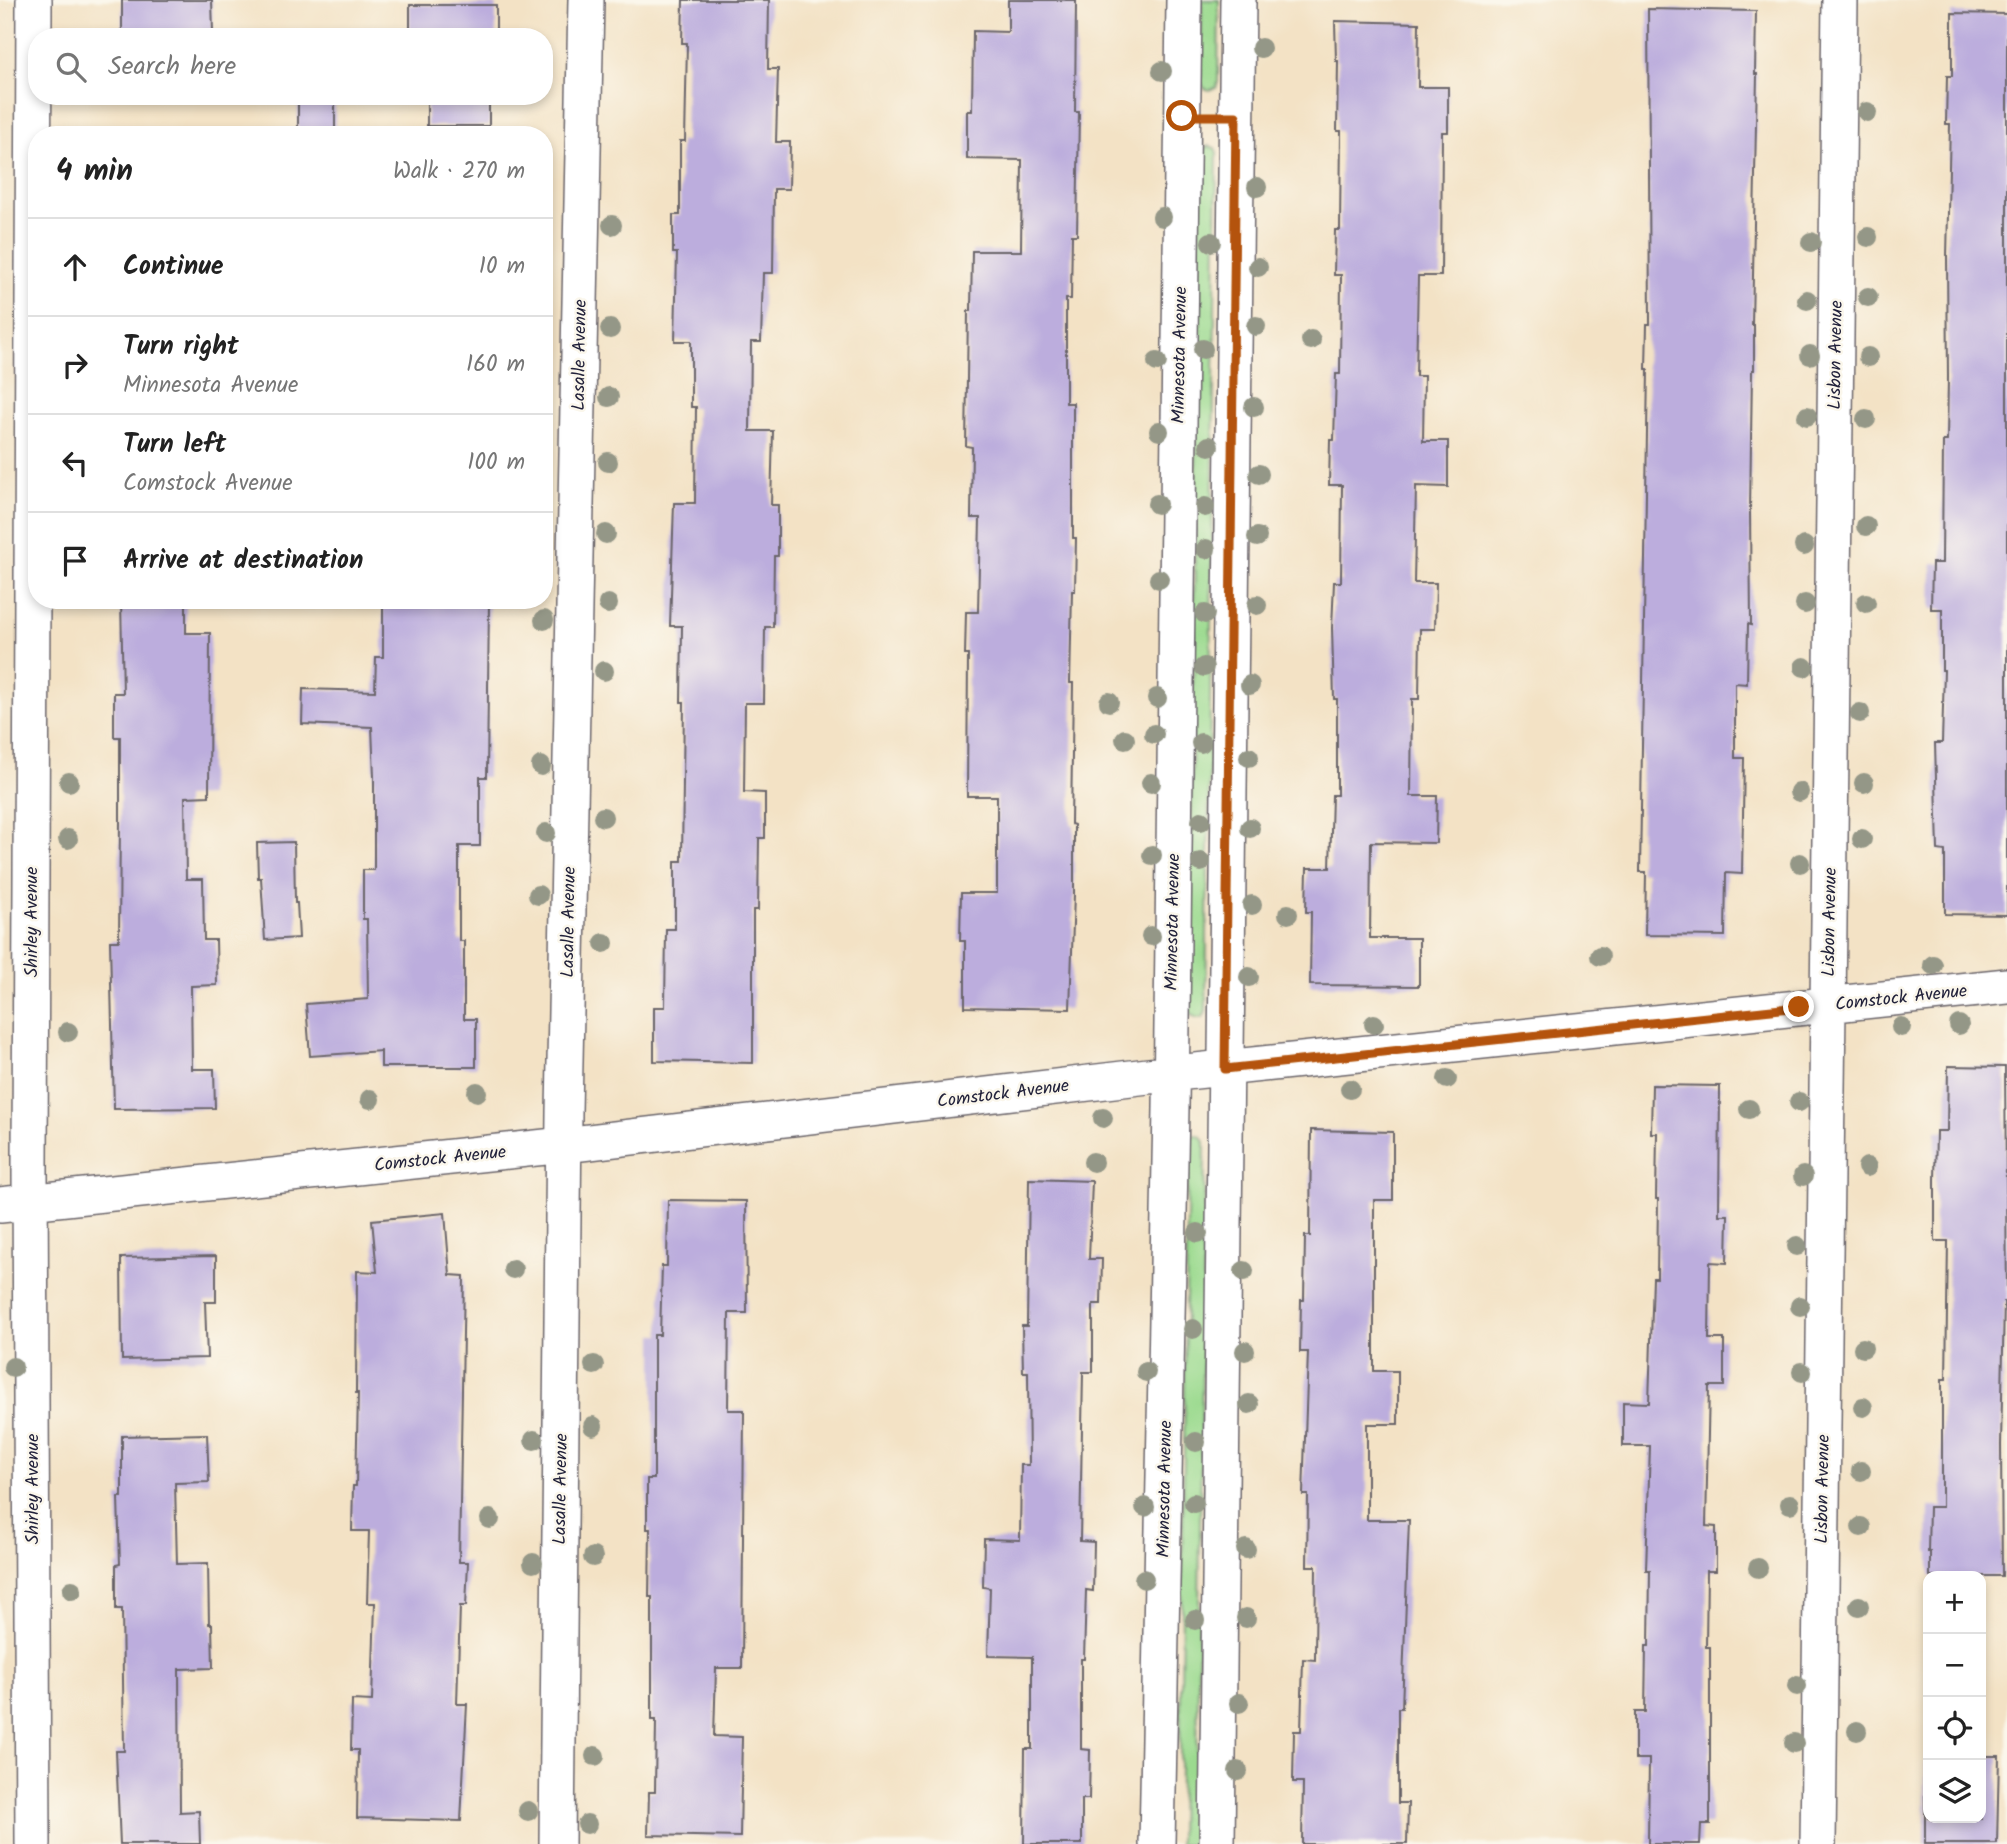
<!DOCTYPE html>
<html lang="en">
<head>
<meta charset="utf-8">
<style>
  :root { --surface:#fff; --page:#f6f6f6; --text:#222; --muted:#767676; --line:#e0e0e0 }
  body { margin:0; font-family:Kalam,sans-serif; background:var(--page); color:var(--text) }
  .controls { position:absolute; right:21px; bottom:21px; display:grid; overflow:hidden; border-radius:14px; box-shadow:0 4px 10px #0003 }
  .controls button { width:63px; height:63px; display:grid; place-items:center; padding:0; border:0; border-bottom:2px solid var(--line); background:var(--surface); color:var(--text); font:35px sans-serif }
  .stop { position:absolute; width:21px; height:21px; margin:-16px; border:5px solid #b45309; border-radius:50%; background:#fff }
  .stop.end { background:#b45309; border-color:#fff; box-shadow:0 2px 7px #0008 }
  .list { margin:0; padding:0; list-style:none }
  h2 { display:flex; justify-content:space-between; align-items:center; height:91px; margin:0; padding:0 28px; font-size:30px }
  h2 small { font-size:23px; font-weight:400; color:var(--muted) }
  .list li { display:grid; grid-template-columns:46px 1fr auto; gap:21px; align-items:center; box-sizing:border-box; height:98px; padding:0 28px; border-top:2px solid var(--line) }
  .list b { display:block; font-size:26px; white-space:nowrap }
  .list p { margin:0; font-size:23px; white-space:nowrap; color:var(--muted) }
  .list em { font-size:23px; font-style:normal; color:var(--muted) }
  .icon { flex:none; width:38px; height:38px; fill:none; stroke:currentColor; stroke-width:2; stroke-linecap:round; stroke-linejoin:round }
  .map { position:relative; flex:none; width:2007px; height:1844px; overflow:hidden }
  .search { position:absolute; background:var(--surface); box-shadow:0 4px 10px #0003; left:28px; top:28px; width:525px; height:77px; display:flex; align-items:center; gap:18px; box-sizing:border-box; padding:0 24px; border-radius:28px; color:var(--muted); font-size:26px }
  .panel { position:absolute; background:var(--surface); box-shadow:0 4px 10px #0003; left:28px; top:126px; width:525px; height:483px; border-radius:28px }
  .map>svg:first-child { display:block }
  .green { fill:#9bda8f; stroke:#5e7e65; stroke-width:2 }
  .building { fill:#bcaddd }
  .lines { fill:none; stroke-linecap:round; stroke-linejoin:round }
  .minor-casing { stroke:#6b656b; stroke-width:38 }
  .minor { stroke:#fff; stroke-width:35 }
  .tree { fill:#949787 }
  .route { stroke:#b45309; stroke-width:9 }
  .labels { text-anchor:middle; stroke-width:5; stroke-linejoin:round; paint-order:stroke }
  .street-label { font-size:18px; fill:#22223b; stroke:#fbf7ec }
</style>
</head>
<body>
<div class="map">
<svg width="2007" height="1844" viewBox="0 0 2007 1844">
  <rect width="100%" height="100%" fill="#fbf7ec"/>
  <filter id="ink" filterUnits="userSpaceOnUse"><feTurbulence type="fractalNoise" baseFrequency=".0143" numOctaves="2"/><feDisplacementMap in="SourceGraphic" scale="14" xChannelSelector="R" yChannelSelector="G"/><feConvolveMatrix kernelMatrix="1 2 1 2 8 2 1 2 1" color-interpolation-filters="sRGB"/></filter>
  <filter id="wash" filterUnits="userSpaceOnUse"><feTurbulence type="fractalNoise" baseFrequency=".00686" numOctaves="4" result="noise"/><feDisplacementMap in="SourceGraphic" scale="28" xChannelSelector="R" yChannelSelector="G"/><feGaussianBlur stdDeviation="1.57" result="paint"/><feColorMatrix in="noise" values="0 0 0 0 0 0 0 0 0 0 0 0 0 0 0 0 0 1.4 0 .05"/><feComposite in="paint" operator="in"/></filter>
  <g filter="url(#wash)">
    <rect width="100%" height="100%" fill="#f3e2c5"/>
    <!-- green -->
    <path class="green" d="M 1202,0 L 1219,0 L 1218,82 L 1216,88 L 1209,90 L 1204,88 L 1201,82 Z
      M 1209,146 L 1215,148 L 1217,153 L 1206,1012 L 1203,1017 L 1197,1018 L 1191,1015 L 1189,1010 L 1200,153 L 1204,148 Z
      M 1197,1135 L 1202,1137 L 1205,1142 L 1196,1844 L 1179,1844 L 1188,1142 L 1191,1136 Z"/>
    <g id="blocks">
      <!-- building -->
      <path class="building" d="M 122,0 L 212,0 L 213,33 L 122,34 Z
        M 683,0 L 769,0 L 768,69 L 778,69 L 776,142 L 790,142 L 789,189 L 774,189 L 773,273 L 763,273 L 761,342 L 751,342 L 750,431 L 773,431 L 771,505 L 778,505 L 778,556 L 774,556 L 773,627 L 765,627 L 764,703 L 745,703 L 744,792 L 765,793 L 765,838 L 759,838 L 758,910 L 753,910 L 753,1063 L 654,1061 L 654,1007 L 665,1007 L 666,929 L 675,929 L 675,861 L 682,861 L 684,702 L 681,702 L 682,626 L 670,626 L 674,503 L 695,503 L 696,407 L 691,407 L 691,341 L 675,341 L 677,253 L 673,253 L 673,215 L 680,215 L 680,141 L 685,141 L 687,43 L 682,43 Z
        M 1008,0 L 1076,0 L 1075,112 L 1079,112 L 1077,235 L 1072,235 L 1071,299 L 1066,299 L 1066,403 L 1073,403 L 1073,538 L 1076,538 L 1075,591 L 1072,591 L 1070,683 L 1073,683 L 1071,824 L 1074,825 L 1074,894 L 1070,1009 L 965,1007 L 965,941 L 960,941 L 961,893 L 997,893 L 997,796 L 967,796 L 968,655 L 965,655 L 966,612 L 978,612 L 980,518 L 971,518 L 972,447 L 966,446 L 968,311 L 971,311 L 972,251 L 1021,251 L 1022,160 L 967,159 L 967,111 L 972,111 L 973,31 L 1008,32 Z
        M 410,5 L 496,5 L 496,37 L 410,37 Z
        M 1648,9 L 1756,11 L 1755,74 L 1757,74 L 1752,325 L 1754,325 L 1754,370 L 1752,370 L 1750,511 L 1751,625 L 1748,624 L 1747,684 L 1735,683 L 1735,758 L 1744,758 L 1742,874 L 1726,873 L 1725,936 L 1645,935 L 1646,872 L 1640,872 L 1648,369 L 1646,369 L 1647,324 L 1650,324 Z
        M 1952,13 L 2007,14 L 2007,915 L 1945,914 L 1945,851 L 1938,850 L 1935,743 L 1942,743 L 1944,670 L 1942,670 L 1942,609 L 1931,609 L 1932,563 L 1942,563 L 1943,441 L 1947,441 L 1948,377 L 1947,257 L 1950,124 L 1946,124 L 1947,76 L 1952,76 Z
        M 1335,21 L 1419,23 L 1418,87 L 1448,87 L 1448,132 L 1442,132 L 1441,276 L 1418,276 L 1416,376 L 1424,376 L 1423,441 L 1448,441 L 1448,487 L 1416,486 L 1414,583 L 1436,583 L 1435,629 L 1420,629 L 1419,699 L 1412,699 L 1411,796 L 1437,796 L 1436,843 L 1371,842 L 1370,938 L 1419,938 L 1419,986 L 1310,985 L 1311,912 L 1306,912 L 1307,868 L 1330,868 L 1332,795 L 1337,795 L 1337,699 L 1334,699 L 1332,628 L 1334,582 L 1341,582 L 1342,485 L 1329,485 L 1330,440 L 1334,440 L 1336,374 L 1340,374 L 1341,275 L 1334,275 L 1335,230 L 1340,230 L 1341,131 L 1337,131 L 1338,61 L 1336,61 Z
        M 427,96 L 489,96 L 489,126 L 427,126 Z
        M 298,97 L 335,97 L 335,135 L 298,135 Z
        M 121,600 L 186,600 L 186,633 L 210,633 L 209,796 L 185,797 L 186,879 L 203,879 L 204,940 L 216,940 L 217,985 L 191,986 L 192,1069 L 214,1069 L 215,1108 L 114,1109 L 110,941 L 119,941 L 120,819 L 120,737 L 114,737 L 114,693 L 123,693 Z
        M 383,600 L 489,600 L 487,777 L 480,777 L 480,846 L 459,846 L 459,941 L 464,941 L 464,1019 L 476,1019 L 476,1067 L 381,1067 L 381,1051 L 310,1056 L 306,1004 L 368,999 L 367,919 L 363,919 L 363,870 L 374,870 L 374,777 L 372,727 L 302,724 L 303,689 L 375,691 L 376,657 L 383,657 Z
        M 294,842 L 295,903 L 297,903 L 299,938 L 265,940 L 261,878 L 258,878 L 257,843 Z
        M 1948,1066 L 2005,1067 L 2007,1302 L 2004,1302 L 2001,1445 L 2002,1576 L 1930,1576 L 1930,1552 L 1928,1552 L 1929,1507 L 1942,1507 L 1942,1379 L 1946,1379 L 1948,1241 L 1935,1241 L 1935,1181 L 1936,1131 L 1947,1131 Z
        M 1652,1085 L 1720,1086 L 1719,1215 L 1728,1215 L 1727,1263 L 1710,1262 L 1709,1339 L 1724,1339 L 1724,1386 L 1709,1386 L 1706,1526 L 1716,1527 L 1716,1571 L 1707,1571 L 1706,1647 L 1710,1647 L 1710,1824 L 1701,1824 L 1700,1844 L 1648,1844 L 1649,1759 L 1635,1759 L 1635,1712 L 1645,1712 L 1646,1646 L 1649,1646 L 1650,1570 L 1646,1570 L 1650,1446 L 1623,1446 L 1623,1402 L 1649,1403 L 1653,1278 L 1657,1278 L 1658,1199 L 1656,1199 L 1657,1133 L 1651,1133 Z
        M 1311,1130 L 1393,1132 L 1393,1200 L 1374,1200 L 1374,1371 L 1398,1371 L 1398,1424 L 1367,1424 L 1367,1520 L 1409,1520 L 1402,1708 L 1398,1708 L 1398,1803 L 1408,1803 L 1407,1844 L 1302,1844 L 1303,1782 L 1293,1782 L 1294,1731 L 1301,1731 L 1303,1659 L 1315,1660 L 1316,1566 L 1307,1566 L 1308,1495 L 1303,1495 L 1308,1352 L 1300,1352 L 1301,1300 L 1304,1300 L 1305,1236 L 1310,1236 Z
        M 1029,1179 L 1092,1181 L 1089,1259 L 1102,1259 L 1101,1304 L 1093,1304 L 1093,1372 L 1083,1372 L 1080,1541 L 1094,1542 L 1093,1591 L 1086,1590 L 1084,1659 L 1081,1659 L 1081,1749 L 1090,1750 L 1089,1799 L 1082,1799 L 1082,1844 L 1024,1844 L 1025,1749 L 1032,1749 L 1032,1657 L 988,1656 L 990,1588 L 983,1587 L 984,1539 L 1020,1540 L 1021,1465 L 1029,1465 L 1028,1372 L 1023,1372 L 1022,1326 L 1027,1326 Z
        M 668,1200 L 746,1201 L 747,1313 L 729,1313 L 728,1410 L 744,1410 L 742,1668 L 716,1668 L 714,1736 L 742,1737 L 740,1837 L 648,1835 L 649,1792 L 655,1792 L 656,1720 L 652,1720 L 652,1597 L 649,1597 L 650,1529 L 647,1529 L 647,1479 L 654,1479 L 654,1335 L 660,1335 L 662,1266 L 667,1266 Z
        M 445,1213 L 450,1275 L 464,1276 L 459,1562 L 468,1562 L 466,1606 L 460,1606 L 457,1704 L 467,1704 L 461,1821 L 357,1818 L 358,1750 L 351,1750 L 352,1700 L 372,1701 L 375,1603 L 367,1603 L 369,1531 L 352,1531 L 353,1486 L 356,1486 L 358,1393 L 356,1393 L 357,1271 L 377,1272 L 372,1220 Z
        M 216,1256 L 216,1302 L 205,1302 L 207,1358 L 122,1360 L 121,1258 Z
        M 207,1434 L 209,1482 L 175,1483 L 177,1564 L 208,1563 L 209,1624 L 212,1624 L 213,1668 L 179,1669 L 180,1812 L 199,1811 L 200,1844 L 120,1844 L 116,1751 L 124,1751 L 122,1609 L 116,1609 L 116,1565 L 120,1564 L 118,1497 L 122,1497 L 122,1436 Z
        M 1925,1755 L 1928,1755 L 1928,1818 L 1981,1818 L 1981,1756 L 1999,1756 L 1997,1844 L 1925,1844 Z"/>
    </g>
  </g>
  <g filter="url(#ink)">
    <use href="#blocks" fill-opacity="0" stroke="#6b656b" stroke-width="2"/>
    <g class="lines">
      <defs>
        <path id="minor" d="M 0,1205 L 564,1145 L 1148,1076 L 2007,986
          M 33,1844 L 30,1170 L 34,0
          M 557,1844 L 564,1112 L 586,0
          M 1157,1844 L 1171,1108 L 1184,0
          M 1217,1844 L 1238,0
          M 1818,1844 L 1840,0"/>
      </defs>
      <!-- minor casing -->
      <use href="#minor" class="minor-casing"/>
      <!-- minor -->
      <use href="#minor" class="minor"/>
    </g>
    <!-- trees -->
    <g class="tree">
      <circle cx="1261" cy="48" r="10"/>
      <circle cx="1162" cy="71" r="10"/>
      <circle cx="1867" cy="112" r="10"/>
      <circle cx="1257" cy="187" r="10"/>
      <circle cx="1162" cy="217" r="10"/>
      <circle cx="612" cy="225" r="10"/>
      <circle cx="1868" cy="237" r="10"/>
      <circle cx="1211" cy="242" r="10"/>
      <circle cx="1811" cy="242" r="10"/>
      <circle cx="1258" cy="267" r="10"/>
      <circle cx="1868" cy="297" r="10"/>
      <circle cx="1807" cy="300" r="10"/>
      <circle cx="1256" cy="326" r="10"/>
      <circle cx="610" cy="329" r="10"/>
      <circle cx="1311" cy="340" r="10"/>
      <circle cx="1203" cy="349" r="10"/>
      <circle cx="1810" cy="355" r="10"/>
      <circle cx="1868" cy="357" r="10"/>
      <circle cx="1157" cy="362" r="10"/>
      <circle cx="609" cy="397" r="10"/>
      <circle cx="1254" cy="407" r="10"/>
      <circle cx="1807" cy="416" r="10"/>
      <circle cx="1866" cy="419" r="10"/>
      <circle cx="1159" cy="431" r="10"/>
      <circle cx="1209" cy="446" r="10"/>
      <circle cx="608" cy="462" r="10"/>
      <circle cx="1259" cy="474" r="10"/>
      <circle cx="1157" cy="504" r="10"/>
      <circle cx="1205" cy="507" r="10"/>
      <circle cx="1866" cy="526" r="10"/>
      <circle cx="606" cy="534" r="10"/>
      <circle cx="1257" cy="537" r="10"/>
      <circle cx="1804" cy="546" r="10"/>
      <circle cx="1206" cy="549" r="10"/>
      <circle cx="1159" cy="579" r="10"/>
      <circle cx="1866" cy="603" r="10"/>
      <circle cx="608" cy="604" r="10"/>
      <circle cx="1805" cy="604" r="10"/>
      <circle cx="1257" cy="605" r="10"/>
      <circle cx="1205" cy="614" r="10"/>
      <circle cx="544" cy="620" r="10"/>
      <circle cx="1204" cy="667" r="10"/>
      <circle cx="1804" cy="667" r="10"/>
      <circle cx="604" cy="671" r="10"/>
      <circle cx="1250" cy="685" r="10"/>
      <circle cx="1157" cy="698" r="10"/>
      <circle cx="1109" cy="702" r="10"/>
      <circle cx="1860" cy="713" r="10"/>
      <circle cx="1154" cy="734" r="10"/>
      <circle cx="1125" cy="739" r="10"/>
      <circle cx="1201" cy="743" r="10"/>
      <circle cx="1249" cy="757" r="10"/>
      <circle cx="541" cy="766" r="10"/>
      <circle cx="69" cy="782" r="10"/>
      <circle cx="1151" cy="783" r="10"/>
      <circle cx="1864" cy="783" r="10"/>
      <circle cx="1799" cy="792" r="10"/>
      <circle cx="603" cy="817" r="10"/>
      <circle cx="1201" cy="821" r="10"/>
      <circle cx="1250" cy="828" r="10"/>
      <circle cx="546" cy="833" r="10"/>
      <circle cx="68" cy="839" r="10"/>
      <circle cx="1862" cy="839" r="10"/>
      <circle cx="1152" cy="855" r="10"/>
      <circle cx="1201" cy="862" r="10"/>
      <circle cx="1800" cy="863" r="10"/>
      <circle cx="538" cy="895" r="10"/>
      <circle cx="1252" cy="905" r="10"/>
      <circle cx="1288" cy="914" r="10"/>
      <circle cx="1151" cy="936" r="10"/>
      <circle cx="604" cy="943" r="10"/>
      <circle cx="1600" cy="956" r="10"/>
      <circle cx="1933" cy="965" r="10"/>
      <circle cx="1249" cy="977" r="10"/>
      <circle cx="1374" cy="1024" r="10"/>
      <circle cx="1959" cy="1025" r="10"/>
      <circle cx="1901" cy="1027" r="10"/>
      <circle cx="68" cy="1032" r="10"/>
      <circle cx="1447" cy="1079" r="10"/>
      <circle cx="1350" cy="1089" r="10"/>
      <circle cx="477" cy="1092" r="10"/>
      <circle cx="370" cy="1099" r="10"/>
      <circle cx="1799" cy="1102" r="10"/>
      <circle cx="1749" cy="1109" r="10"/>
      <circle cx="1103" cy="1118" r="10"/>
      <circle cx="1093" cy="1162" r="10"/>
      <circle cx="1867" cy="1167" r="10"/>
      <circle cx="1803" cy="1176" r="10"/>
      <circle cx="1198" cy="1233" r="10"/>
      <circle cx="1797" cy="1246" r="10"/>
      <circle cx="513" cy="1269" r="10"/>
      <circle cx="1244" cy="1271" r="10"/>
      <circle cx="1800" cy="1306" r="10"/>
      <circle cx="1193" cy="1329" r="10"/>
      <circle cx="1863" cy="1348" r="10"/>
      <circle cx="1245" cy="1351" r="10"/>
      <circle cx="594" cy="1365" r="10"/>
      <circle cx="13" cy="1367" r="10"/>
      <circle cx="1146" cy="1372" r="10"/>
      <circle cx="1802" cy="1372" r="10"/>
      <circle cx="1249" cy="1404" r="10"/>
      <circle cx="1863" cy="1407" r="10"/>
      <circle cx="593" cy="1426" r="10"/>
      <circle cx="534" cy="1440" r="10"/>
      <circle cx="1196" cy="1442" r="10"/>
      <circle cx="1861" cy="1471" r="10"/>
      <circle cx="1194" cy="1503" r="10"/>
      <circle cx="1790" cy="1504" r="10"/>
      <circle cx="1145" cy="1507" r="10"/>
      <circle cx="490" cy="1519" r="10"/>
      <circle cx="1861" cy="1527" r="10"/>
      <circle cx="1246" cy="1549" r="10"/>
      <circle cx="593" cy="1557" r="10"/>
      <circle cx="533" cy="1563" r="10"/>
      <circle cx="1758" cy="1568" r="10"/>
      <circle cx="1144" cy="1579" r="10"/>
      <circle cx="72" cy="1590" r="10"/>
      <circle cx="1859" cy="1606" r="10"/>
      <circle cx="1246" cy="1618" r="10"/>
      <circle cx="1195" cy="1620" r="10"/>
      <circle cx="1797" cy="1686" r="10"/>
      <circle cx="1239" cy="1703" r="10"/>
      <circle cx="1857" cy="1731" r="10"/>
      <circle cx="1794" cy="1743" r="10"/>
      <circle cx="595" cy="1756" r="10"/>
      <circle cx="1238" cy="1771" r="10"/>
      <circle cx="528" cy="1811" r="10"/>
      <circle cx="587" cy="1824" r="10"/>
    </g>
  </g>
  <g class="lines" filter="url(#ink)">
    <!-- route -->
    <path class="route" d="M 1182,116 L 1236,116 L 1225,1069 L 1799,1007"/>
  </g>
  <g class="labels">
    <!-- street labels -->
    <g class="street-label">
      <text transform="translate(579 355) rotate(-89)" y="6">Lasalle Avenue</text>
      <text transform="translate(1179 355) rotate(-89)" y="6">Minnesota Avenue</text>
      <text transform="translate(1835 355) rotate(-89)" y="6">Lisbon Avenue</text>
      <text transform="translate(31 922) rotate(-90)" y="6">Shirley Avenue</text>
      <text transform="translate(568 922) rotate(-89)" y="6">Lasalle Avenue</text>
      <text transform="translate(1172 922) rotate(-89)" y="6">Minnesota Avenue</text>
      <text transform="translate(1829 922) rotate(-89)" y="6">Lisbon Avenue</text>
      <text transform="translate(1901 997) rotate(-6)" y="6">Comstock Avenue</text>
      <text transform="translate(1003 1093) rotate(-7)" y="6">Comstock Avenue</text>
      <text transform="translate(440 1158) rotate(-6)" y="6">Comstock Avenue</text>
      <text transform="translate(32 1489) rotate(-90)" y="6">Shirley Avenue</text>
      <text transform="translate(560 1489) rotate(-89)" y="6">Lasalle Avenue</text>
      <text transform="translate(1164 1489) rotate(-89)" y="6">Minnesota Avenue</text>
      <text transform="translate(1822 1489) rotate(-89)" y="6">Lisbon Avenue</text>
    </g>
  </g>
</svg>
<div class="controls">
<button>+</button>
<button>−</button>
<button><svg class="icon" aria-label="locate" viewBox="0 0 24 24"><circle cx="12" cy="12" r="6"/><path d="M12 2v4M12 18v4M2 12h4M18 12h4"/></svg></button>
<button><svg class="icon" aria-label="layers" viewBox="0 0 24 24"><path d="M12 4l9 5-9 5-9-5zM3 14l9 5 9-5"/></svg></button>
</div>
<div class="stop" style="left:1182px;top:116px"></div>
<div class="stop end" style="left:1799px;top:1007px"></div>
<div class="search"><svg class="icon" aria-label="search" viewBox="0 0 24 24"><circle cx="10" cy="10" r="6"/><path d="M15 15l6 6"/></svg>Search here</div>
<section class="panel">
<h2>4 min<small>Walk · 270 m</small></h2>
<ul class="list">
<li><svg class="icon" aria-label="ahead" viewBox="0 0 24 24"><path d="M12 20V5M6 11l6-6 6 6"/></svg><div><b>Continue</b></div><em>10 m</em></li>
<li><svg class="icon" aria-label="right" viewBox="0 0 24 24"><path d="M7 20v-9h11M14 6l5 5-5 5"/></svg><div><b>Turn right</b><p>Minnesota Avenue</p></div><em>160 m</em></li>
<li><svg class="icon" aria-label="left" viewBox="0 0 24 24"><path d="M17 20v-9H6M10 6l-5 5 5 5"/></svg><div><b>Turn left</b><p>Comstock Avenue</p></div><em>100 m</em></li>
<li><svg class="icon" aria-label="arrive" viewBox="0 0 24 24"><path d="M6 21V4h12l-3 4 3 4H6"/></svg><div><b>Arrive at destination</b></div></li>
</ul>
</section>
</div>
</body>
</html>
